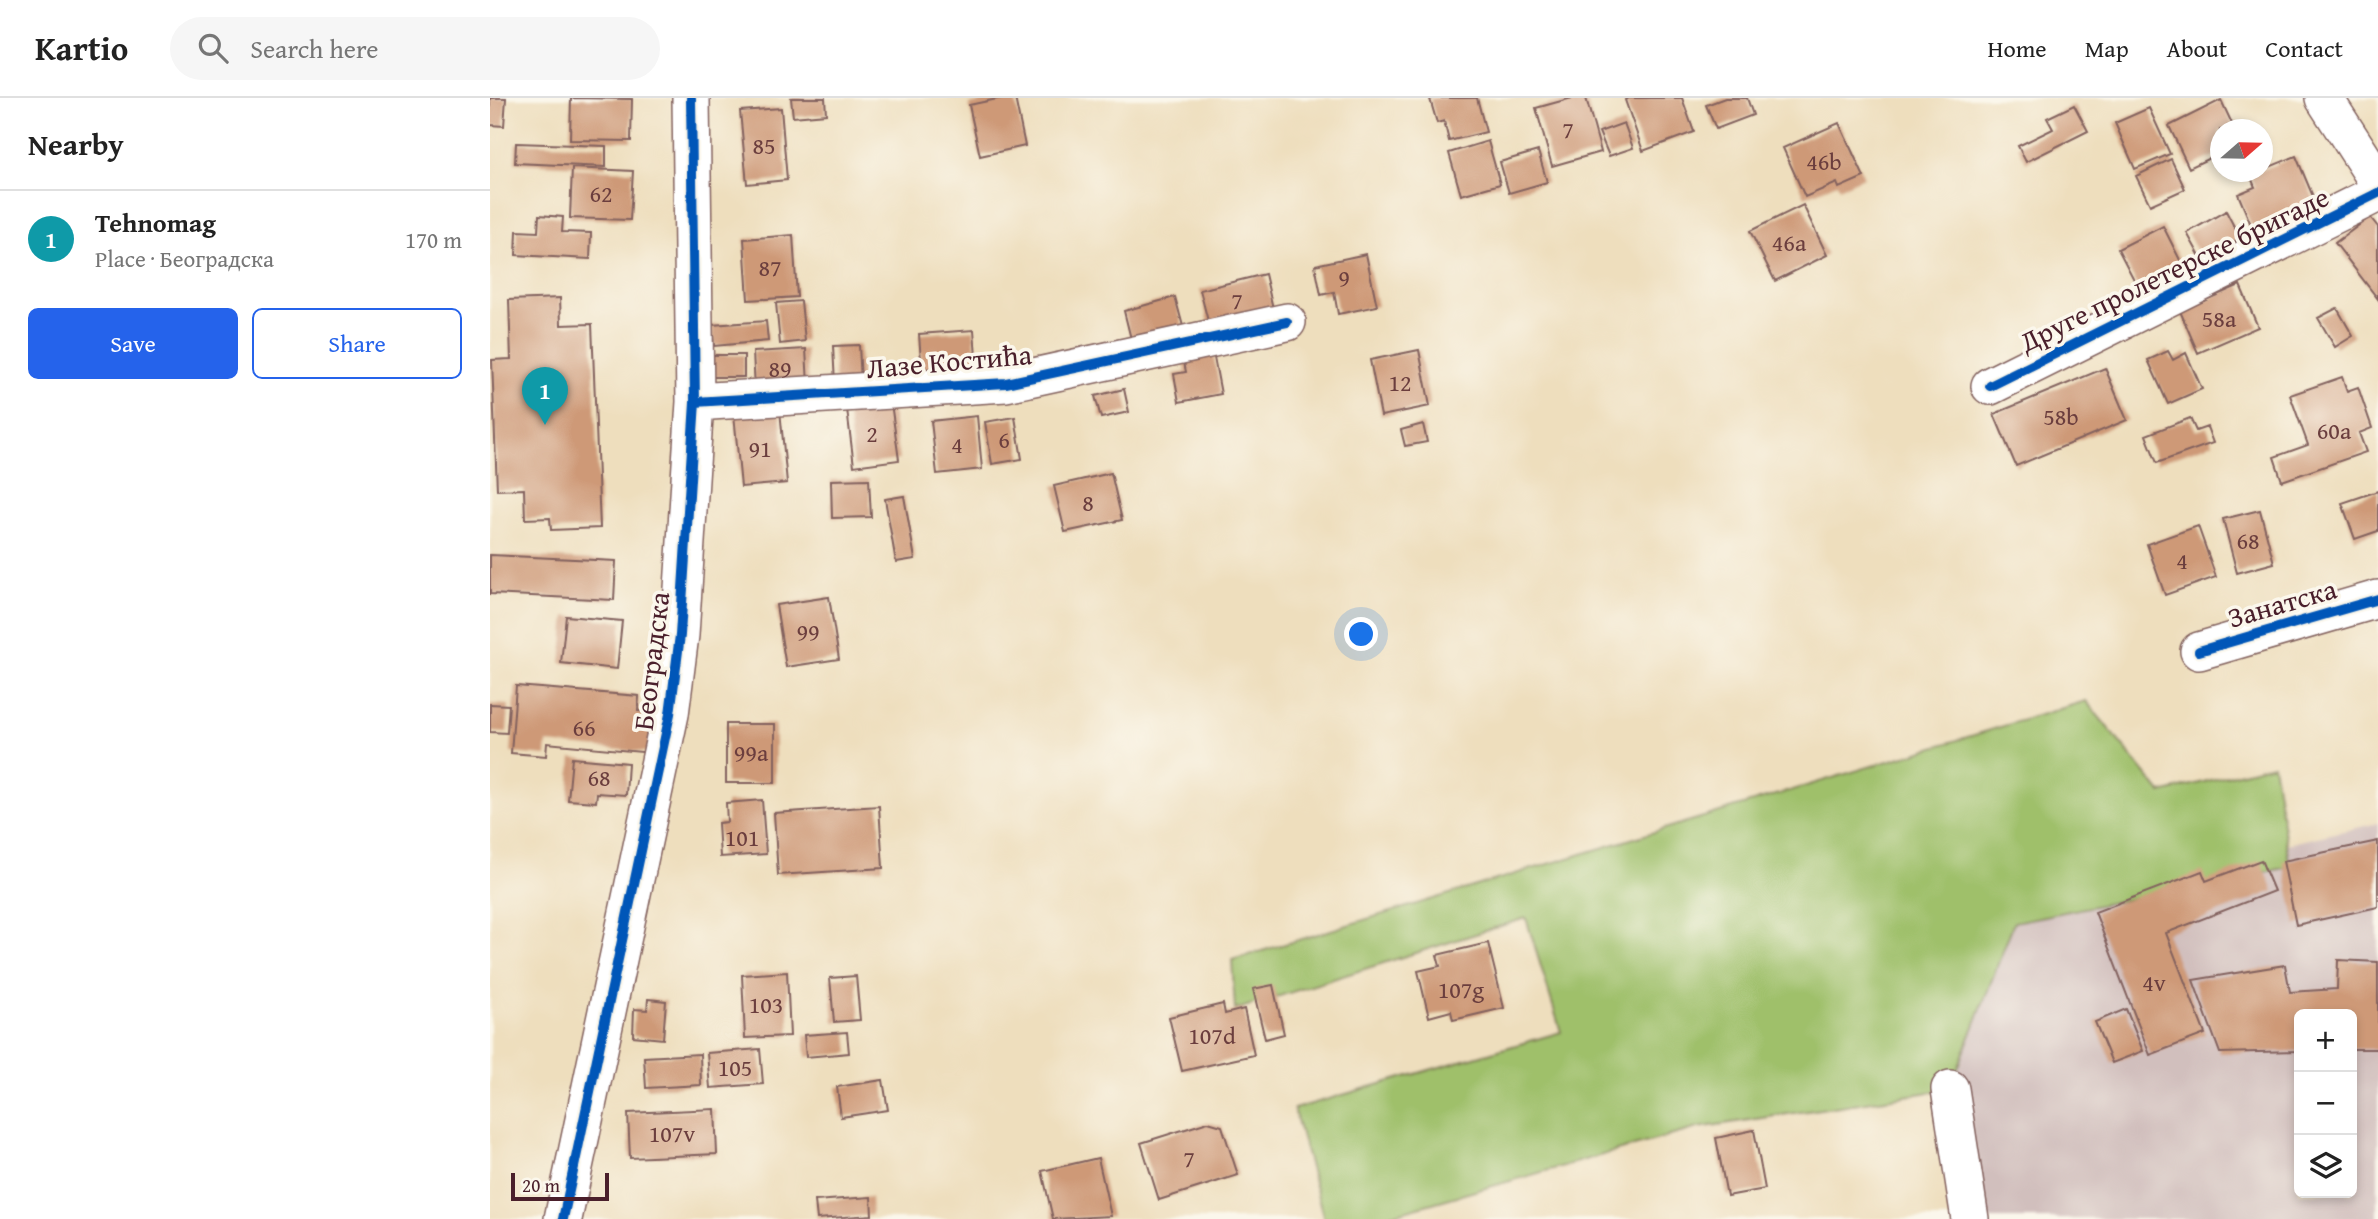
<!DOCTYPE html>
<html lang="en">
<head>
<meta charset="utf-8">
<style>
  :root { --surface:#fff; --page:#f6f6f6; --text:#222; --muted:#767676; --line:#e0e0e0; --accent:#2563eb }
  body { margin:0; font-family:"Gentium Book Plus",serif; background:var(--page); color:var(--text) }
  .controls { position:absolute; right:21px; bottom:21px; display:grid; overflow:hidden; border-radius:10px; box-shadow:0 4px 10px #0003 }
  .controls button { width:63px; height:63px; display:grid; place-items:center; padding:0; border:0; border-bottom:2px solid var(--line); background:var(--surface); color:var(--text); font:35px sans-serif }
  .compass { position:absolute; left:1720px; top:21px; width:63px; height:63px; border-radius:50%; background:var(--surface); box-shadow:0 4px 10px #0003; rotate:70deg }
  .scale { position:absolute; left:21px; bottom:18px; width:98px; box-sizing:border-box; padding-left:7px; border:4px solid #4a1f2b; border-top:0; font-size:19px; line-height:24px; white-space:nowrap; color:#4a1f2b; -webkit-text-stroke:5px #fbf7ec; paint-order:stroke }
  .you { position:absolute; left:872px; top:537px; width:24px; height:24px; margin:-18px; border:5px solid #fff; border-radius:50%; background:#1a73e8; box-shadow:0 0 0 10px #1a73e833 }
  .badge { display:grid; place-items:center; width:46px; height:46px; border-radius:50%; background:var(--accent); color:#fff; font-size:23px; font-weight:700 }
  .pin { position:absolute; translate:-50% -58px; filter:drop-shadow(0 2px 4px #0008) }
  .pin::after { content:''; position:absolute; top:37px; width:24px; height:21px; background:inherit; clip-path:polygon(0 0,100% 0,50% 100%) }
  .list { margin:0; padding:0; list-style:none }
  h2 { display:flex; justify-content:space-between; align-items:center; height:91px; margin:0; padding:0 28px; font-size:30px }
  h2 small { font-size:23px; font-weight:400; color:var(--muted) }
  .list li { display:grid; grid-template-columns:46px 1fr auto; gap:21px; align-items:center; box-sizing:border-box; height:98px; padding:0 28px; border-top:2px solid var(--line) }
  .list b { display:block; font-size:26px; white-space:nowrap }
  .list p { margin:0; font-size:23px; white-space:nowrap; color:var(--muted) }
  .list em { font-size:23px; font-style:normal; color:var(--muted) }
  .actions { display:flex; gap:14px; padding:21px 28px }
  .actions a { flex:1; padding:16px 0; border:2px solid var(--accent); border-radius:10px; text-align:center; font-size:24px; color:var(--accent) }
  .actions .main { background:var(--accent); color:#fff }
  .icon { flex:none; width:38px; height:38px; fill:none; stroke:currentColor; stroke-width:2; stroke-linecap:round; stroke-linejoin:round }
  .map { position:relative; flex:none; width:1888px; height:1121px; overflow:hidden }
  header { display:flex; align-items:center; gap:42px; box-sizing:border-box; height:98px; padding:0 35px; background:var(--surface); border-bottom:2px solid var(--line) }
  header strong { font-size:33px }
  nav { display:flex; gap:38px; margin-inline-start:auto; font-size:24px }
  .search { width:490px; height:63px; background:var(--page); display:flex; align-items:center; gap:18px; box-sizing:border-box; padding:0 24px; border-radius:38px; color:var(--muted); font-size:26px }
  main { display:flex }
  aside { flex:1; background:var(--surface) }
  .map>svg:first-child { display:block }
  .industrial { fill:#d1bfbd; fill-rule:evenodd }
  .green { fill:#9fc06a; stroke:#74704a; stroke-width:2 }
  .building { fill:#ce9977 }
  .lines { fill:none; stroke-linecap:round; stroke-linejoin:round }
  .minor-casing { stroke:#83625e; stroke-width:40 }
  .minor { stroke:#fff; stroke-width:37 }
  .cycleway-casing { stroke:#fbf7ec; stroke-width:15 }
  .cycleway { stroke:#0057b8; stroke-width:10 }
  .labels { text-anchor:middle; stroke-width:7; stroke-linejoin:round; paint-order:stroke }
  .number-label { font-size:24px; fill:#6b3e3e }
  .street-label { font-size:28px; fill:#4a1f2b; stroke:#fbf7ec }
</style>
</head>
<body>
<header>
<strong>Kartio</strong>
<div class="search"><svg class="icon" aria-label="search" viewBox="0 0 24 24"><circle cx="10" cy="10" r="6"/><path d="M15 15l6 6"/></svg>Search here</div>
<nav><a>Home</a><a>Map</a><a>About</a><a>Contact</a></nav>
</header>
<main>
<aside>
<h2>Nearby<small></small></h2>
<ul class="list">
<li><span class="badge" style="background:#0f9aa8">1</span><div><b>Tehnomag</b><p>Place · Београдска</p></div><em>170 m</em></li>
</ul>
<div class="actions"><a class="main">Save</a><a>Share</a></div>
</aside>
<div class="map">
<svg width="1888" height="1121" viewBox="0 0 1888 1121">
  <rect width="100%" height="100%" fill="#fbf7ec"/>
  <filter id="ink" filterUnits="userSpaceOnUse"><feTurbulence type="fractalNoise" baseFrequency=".0143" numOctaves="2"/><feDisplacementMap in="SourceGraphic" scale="14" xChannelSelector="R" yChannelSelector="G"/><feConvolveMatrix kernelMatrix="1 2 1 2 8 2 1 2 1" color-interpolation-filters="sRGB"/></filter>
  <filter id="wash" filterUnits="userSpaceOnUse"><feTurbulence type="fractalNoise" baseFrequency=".00686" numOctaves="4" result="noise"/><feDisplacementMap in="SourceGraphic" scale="28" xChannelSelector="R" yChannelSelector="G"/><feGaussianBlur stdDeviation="1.57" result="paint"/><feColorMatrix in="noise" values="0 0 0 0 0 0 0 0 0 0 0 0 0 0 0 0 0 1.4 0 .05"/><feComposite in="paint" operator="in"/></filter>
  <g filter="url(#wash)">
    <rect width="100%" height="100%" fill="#eedebd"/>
    <!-- industrial -->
    <path class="industrial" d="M 1888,725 L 1888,1121 L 1480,1121 L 1460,991 L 1524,824 L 1799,769 L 1797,746 ZM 1809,916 L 1862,916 L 1862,1095 L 1809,1095 Z"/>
    <!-- green -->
    <path class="green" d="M 1596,603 L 1671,695 L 1783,666 L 1800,769 L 1524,824 L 1460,991 L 1208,1030 L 886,1121 L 834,1121 L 804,1011 L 1071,934 L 1036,820 L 745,912 L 742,862 Z"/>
    <g id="blocks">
      <!-- building -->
      <path class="building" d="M 0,0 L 16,0 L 14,28 L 0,27 Z
        M 81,0 L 142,1 L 141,43 L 80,42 Z
        M 301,0 L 335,0 L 336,16 L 303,19 Z
        M 512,0 L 525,0 L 535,48 L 490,58 L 479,7 Z
        M 945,0 L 987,0 L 996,34 L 959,43 L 954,23 L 947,25 L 940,1 Z
        M 1082,0 L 1096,0 L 1111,54 L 1062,68 L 1046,10 Z
        M 1139,0 L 1192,0 L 1204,34 L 1153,53 L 1135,2 Z
        M 1235,0 L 1257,0 L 1263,17 L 1226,31 L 1216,7 Z
        M 1731,2 L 1745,32 L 1730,32 L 1730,55 L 1699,70 L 1679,28 Z
        M 1584,7 L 1598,33 L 1536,64 L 1528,48 L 1563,31 L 1557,20 Z
        M 291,10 L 297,82 L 257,86 L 250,13 Z
        M 1659,10 L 1680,56 L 1645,71 L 1625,25 Z
        M 1134,25 L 1143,50 L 1119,58 L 1109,34 Z
        M 1349,25 L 1374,79 L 1349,90 L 1347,85 L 1315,99 L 1293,50 Z
        M 998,43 L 1010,86 L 971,97 L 959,55 Z
        M 26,45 L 116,48 L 116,69 L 25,65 Z
        M 1048,53 L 1057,84 L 1019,95 L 1010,64 Z
        M 1806,58 L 1827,108 L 1764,134 L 1748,96 L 1765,89 L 1760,77 Z
        M 1681,61 L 1695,91 L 1660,107 L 1646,78 Z
        M 82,70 L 143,73 L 140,122 L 80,120 Z
        M 1313,107 L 1337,157 L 1285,183 L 1260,133 Z
        M 1736,113 L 1750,140 L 1712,162 L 1697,135 Z
        M 49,117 L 73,119 L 72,134 L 101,135 L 100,161 L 26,157 L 27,133 L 48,134 Z
        M 1880,119 L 1888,129 L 1888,201 L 1845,145 Z
        M 1673,128 L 1697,176 L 1653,199 L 1628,151 Z
        M 303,137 L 307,199 L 258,202 L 254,141 Z
        M 876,156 L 887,208 L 848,216 L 844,194 L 831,197 L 825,167 Z
        M 775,176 L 784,215 L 720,231 L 710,192 Z
        M 1750,187 L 1768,229 L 1708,255 L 1690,213 Z
        M 685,199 L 694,232 L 642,245 L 634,213 Z
        M 70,200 L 71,227 L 102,226 L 110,430 L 61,432 L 60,420 L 35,421 L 34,391 L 7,392 L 2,262 L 21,261 L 19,202 Z
        M 311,203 L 315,243 L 290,246 L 286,205 Z
        M 1847,210 L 1863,238 L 1845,249 L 1828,220 Z
        M 276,223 L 278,243 L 224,248 L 222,227 Z
        M 484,232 L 487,273 L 432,276 L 429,236 Z
        M 369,247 L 371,284 L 345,286 L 343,248 Z
        M 316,251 L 318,287 L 265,290 L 263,254 Z
        M 929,252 L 940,308 L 891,318 L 880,262 Z
        M 1678,253 L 1683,262 L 1696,255 L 1712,291 L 1678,306 L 1658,262 Z
        M 723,254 L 731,296 L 689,304 L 684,276 L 696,274 L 693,259 Z
        M 215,257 L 254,257 L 254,279 L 216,279 Z
        M 1615,270 L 1637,322 L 1526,368 L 1504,316 Z
        M 1852,279 L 1857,293 L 1868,289 L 1882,330 L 1869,335 L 1876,354 L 1792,383 L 1784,359 L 1818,347 L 1800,297 Z
        M 634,291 L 639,314 L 611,320 L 605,298 Z
        M 401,305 L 409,362 L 364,368 L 357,311 Z
        M 290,312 L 297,385 L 251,389 L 244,316 Z
        M 487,318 L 492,371 L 447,376 L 441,323 Z
        M 525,319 L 532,361 L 502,366 L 495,324 Z
        M 1700,320 L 1706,333 L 1717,329 L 1723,345 L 1667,365 L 1656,337 Z
        M 933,326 L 937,344 L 915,348 L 911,332 Z
        M 621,375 L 632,422 L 575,434 L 564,388 Z
        M 379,381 L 381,419 L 342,420 L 341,382 Z
        M 1888,393 L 1888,433 L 1865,441 L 1852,405 Z
        M 414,398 L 425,461 L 406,464 L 395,401 Z
        M 1770,412 L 1784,465 L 1747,475 L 1733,421 Z
        M 1708,428 L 1726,479 L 1675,497 L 1657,446 Z
        M 0,457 L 126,463 L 124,502 L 0,496 Z
        M 339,499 L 349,561 L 296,569 L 286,507 Z
        M 76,518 L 132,523 L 127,571 L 71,565 Z
        M 26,588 L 149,598 L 148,613 L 166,614 L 162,655 L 57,645 L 56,658 L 21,655 Z
        M 0,606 L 19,607 L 17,635 L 0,634 Z
        M 236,626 L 285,626 L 285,685 L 236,685 Z
        M 82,660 L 138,665 L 136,697 L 107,695 L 106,704 L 78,702 Z
        M 272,702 L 276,756 L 230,759 L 228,725 L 237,724 L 236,705 Z
        M 389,708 L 393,770 L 288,777 L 284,715 Z
        M 1888,743 L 1888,809 L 1806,827 L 1793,763 Z
        M 1771,762 L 1784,793 L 1676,835 L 1715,936 L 1660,957 L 1605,814 L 1712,773 L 1716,783 Z
        M 998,845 L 1014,910 L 963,922 L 961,913 L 939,919 L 928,873 L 950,868 L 947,857 Z
        M 1848,862 L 1888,864 L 1888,951 L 1862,951 L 1862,916 L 1809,916 L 1809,953 L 1730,955 L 1703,882 L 1795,867 L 1800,894 L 1847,891 Z
        M 297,874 L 300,938 L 255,940 L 252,877 Z
        M 366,878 L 370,922 L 344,924 L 340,880 Z
        M 783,887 L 794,936 L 775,941 L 763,891 Z
        M 158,901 L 176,903 L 173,941 L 143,938 L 144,911 L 157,912 Z
        M 733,906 L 735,916 L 754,911 L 764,957 L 692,973 L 679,919 Z
        M 1636,911 L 1653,953 L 1622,965 L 1605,924 Z
        M 357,934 L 359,955 L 316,959 L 314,937 Z
        M 270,951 L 273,986 L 220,990 L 217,955 Z
        M 210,956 L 211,987 L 156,990 L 154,959 Z
        M 393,982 L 398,1012 L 351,1019 L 347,989 Z
        M 225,1011 L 227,1056 L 140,1060 L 138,1015 Z
        M 718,1024 L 732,1028 L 748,1077 L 669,1102 L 651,1045 Z
        M 1264,1032 L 1275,1091 L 1237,1098 L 1226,1040 Z
        M 608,1060 L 621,1118 L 563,1121 L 552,1073 Z
        M 381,1099 L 382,1117 L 327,1121 L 325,1103 Z"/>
    </g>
  </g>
  <g filter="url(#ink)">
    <use href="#blocks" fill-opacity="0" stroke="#83625e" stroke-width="2"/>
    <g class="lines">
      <defs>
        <path id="minor" d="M 1834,0 L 1888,84
          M 1500,288 L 1888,95
          M 205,304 L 516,285 L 797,224
          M 1709,553 L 1888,501
          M 1460,991 L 1480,1121
          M 73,1121 L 180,616 L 190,537 L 205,304 L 201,0"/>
      </defs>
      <!-- minor casing -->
      <use href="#minor" class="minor-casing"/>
      <!-- minor -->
      <use href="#minor" class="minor"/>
      <defs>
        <path id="cycleway" d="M 1500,288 L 1888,95
          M 205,304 L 516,285 L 797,224
          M 1709,553 L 1888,501
          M 73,1121 L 180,616 L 190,537 L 205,304 L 201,0"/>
      </defs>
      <!-- cycleway casing -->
      <use href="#cycleway" class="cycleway-casing"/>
      <!-- cycleway -->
      <use href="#cycleway" class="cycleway"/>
    </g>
  </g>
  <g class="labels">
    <!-- number labels -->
    <g class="number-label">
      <text x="1078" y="40">7</text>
      <text x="274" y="56">85</text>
      <text x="1334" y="72">46b</text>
      <text x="111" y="104">62</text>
      <text x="1299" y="153">46a</text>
      <text x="280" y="178">87</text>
      <text x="854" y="188">9</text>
      <text x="747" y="211">7</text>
      <text x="1729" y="229">58a</text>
      <text x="290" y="279">89</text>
      <text x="910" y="293">12</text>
      <text x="1571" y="327">58b</text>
      <text x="1844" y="341">60a</text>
      <text x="382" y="344">2</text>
      <text x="514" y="350">6</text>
      <text x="467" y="355">4</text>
      <text x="270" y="359">91</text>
      <text x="598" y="413">8</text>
      <text x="1758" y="451">68</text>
      <text x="1692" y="471">4</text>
      <text x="318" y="542">99</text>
      <text x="94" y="638">66</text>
      <text x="261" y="663">99a</text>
      <text x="109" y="688">68</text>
      <text x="252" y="748">101</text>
      <text x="1664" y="893">4v</text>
      <text x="971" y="900">107g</text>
      <text x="276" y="915">103</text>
      <text x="722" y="946">107d</text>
      <text x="245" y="978">105</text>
      <text x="182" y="1044">107v</text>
      <text x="699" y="1069">7</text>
    </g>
    <!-- street labels -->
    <g class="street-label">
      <text transform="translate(1684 171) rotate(-26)" y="10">Друге пролетерске бригаде</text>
      <text transform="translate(459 263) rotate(-5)" y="10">Лазе Костића</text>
      <text transform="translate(1792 505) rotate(-16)" y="10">Занатска</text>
      <text transform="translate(161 563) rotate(-83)" y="10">Београдска</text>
    </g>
  </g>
</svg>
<div class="controls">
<button>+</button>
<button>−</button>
<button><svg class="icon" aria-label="layers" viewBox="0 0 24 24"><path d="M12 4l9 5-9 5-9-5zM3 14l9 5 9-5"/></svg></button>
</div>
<svg class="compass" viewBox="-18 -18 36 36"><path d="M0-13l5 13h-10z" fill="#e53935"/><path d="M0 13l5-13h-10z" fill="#767676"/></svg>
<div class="scale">20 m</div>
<div class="you"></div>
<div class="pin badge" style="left:55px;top:327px;background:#0f9aa8">1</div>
</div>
</main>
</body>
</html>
